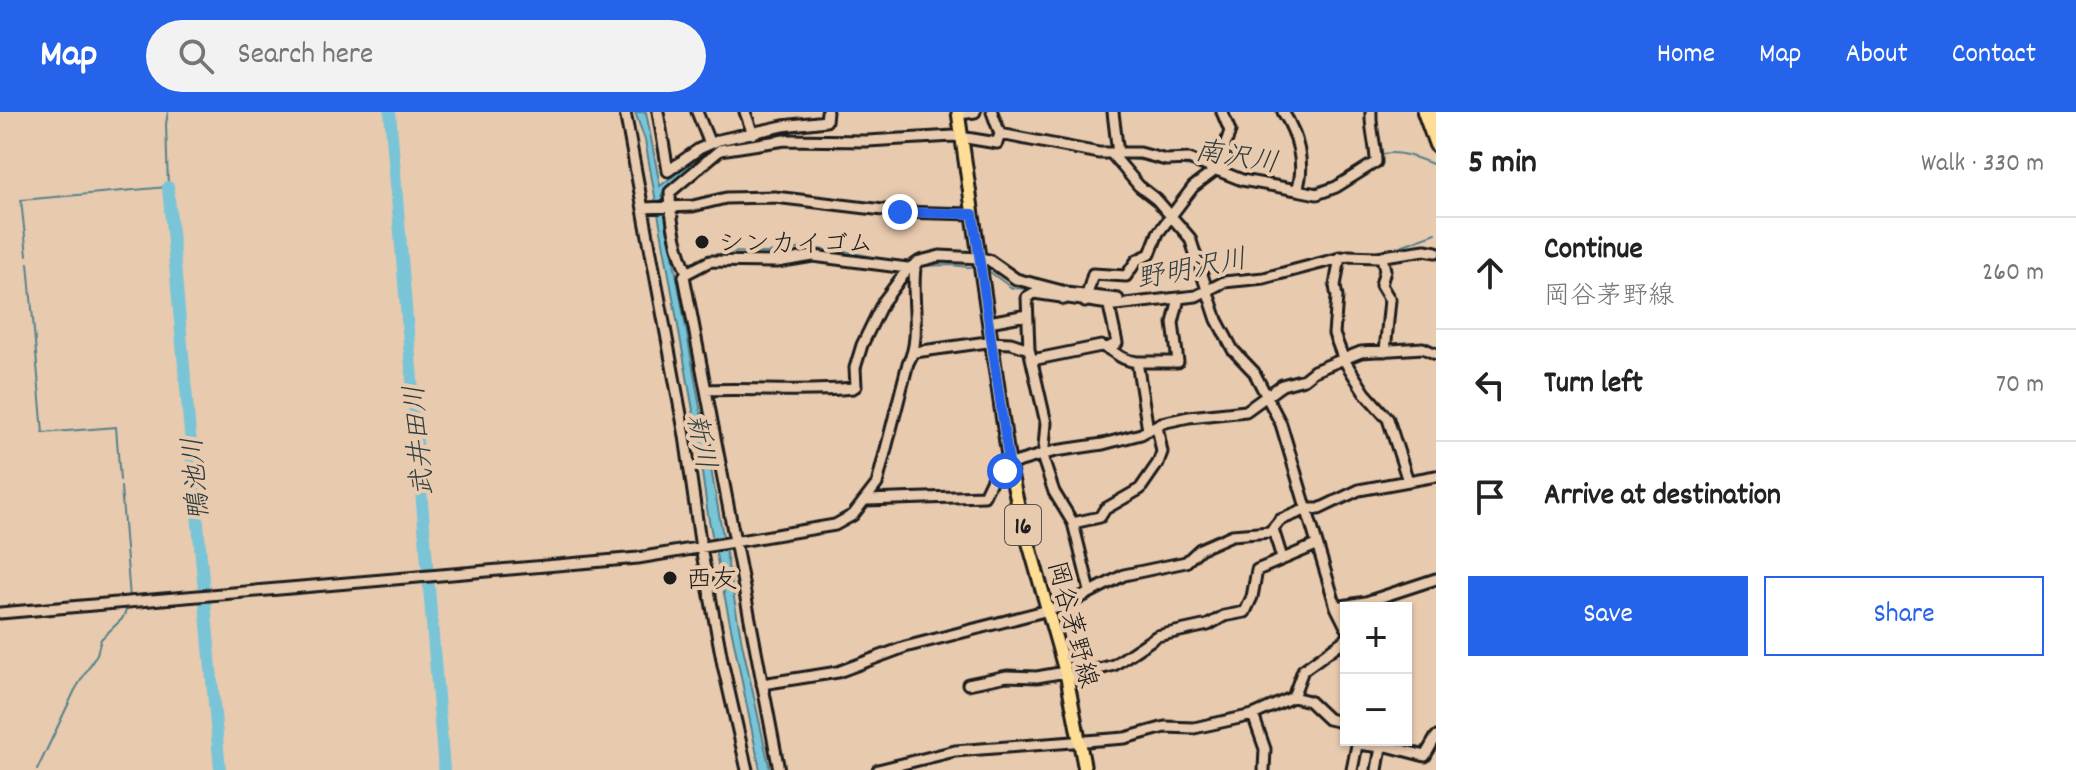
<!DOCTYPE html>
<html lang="en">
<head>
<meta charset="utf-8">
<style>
  :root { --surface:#fff; --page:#f2f2f2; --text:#222; --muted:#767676; --line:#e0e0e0; --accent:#2563eb }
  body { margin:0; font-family:Dekko,"Klee One",sans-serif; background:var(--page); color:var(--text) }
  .controls { position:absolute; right:24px; bottom:24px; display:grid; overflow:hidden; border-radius:0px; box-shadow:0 2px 6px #0004 }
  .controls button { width:72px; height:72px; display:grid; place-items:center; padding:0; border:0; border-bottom:2px solid var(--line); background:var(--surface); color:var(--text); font:40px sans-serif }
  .stop { position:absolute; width:24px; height:24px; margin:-18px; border:6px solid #2563eb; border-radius:50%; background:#fff }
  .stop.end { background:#2563eb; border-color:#fff; box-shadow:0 2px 8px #0008 }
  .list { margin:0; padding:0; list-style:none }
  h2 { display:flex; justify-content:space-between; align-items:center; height:104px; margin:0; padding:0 32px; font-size:34px }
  h2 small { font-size:26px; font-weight:400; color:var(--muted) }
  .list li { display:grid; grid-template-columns:52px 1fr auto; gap:24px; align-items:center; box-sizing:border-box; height:112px; padding:0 32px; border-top:2px solid var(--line) }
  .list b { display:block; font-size:30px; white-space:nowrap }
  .list p { margin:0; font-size:26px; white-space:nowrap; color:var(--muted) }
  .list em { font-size:26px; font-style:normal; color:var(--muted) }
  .actions { display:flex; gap:16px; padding:24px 32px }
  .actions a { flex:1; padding:18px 0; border:2px solid var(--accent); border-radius:0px; text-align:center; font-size:28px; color:var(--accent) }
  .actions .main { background:var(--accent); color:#fff }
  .icon { flex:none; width:44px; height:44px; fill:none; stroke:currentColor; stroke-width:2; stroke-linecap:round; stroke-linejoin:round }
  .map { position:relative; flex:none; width:1436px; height:658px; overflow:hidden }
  header { display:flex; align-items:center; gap:48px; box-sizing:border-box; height:112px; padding:0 40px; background:var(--accent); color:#fff }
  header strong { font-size:38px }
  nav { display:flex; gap:44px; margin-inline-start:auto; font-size:28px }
  .search { width:560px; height:72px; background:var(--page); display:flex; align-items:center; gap:20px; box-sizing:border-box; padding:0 28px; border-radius:44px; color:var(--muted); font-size:30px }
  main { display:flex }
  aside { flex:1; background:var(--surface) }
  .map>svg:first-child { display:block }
  .water { fill:#79c5d7; stroke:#54818c; stroke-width:2 }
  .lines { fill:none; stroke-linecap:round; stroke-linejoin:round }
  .stream { stroke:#54818c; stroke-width:2 }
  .river { stroke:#79c5d7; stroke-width:12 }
  .minor-casing { stroke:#1c1c1c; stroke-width:15 }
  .major-casing { stroke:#1c1c1c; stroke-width:17 }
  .highway-casing { stroke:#1c1c1c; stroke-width:18 }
  .minor { stroke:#e8caae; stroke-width:9 }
  .major { stroke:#fedd96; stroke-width:11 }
  .highway { stroke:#fedd96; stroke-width:12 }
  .route { stroke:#2563eb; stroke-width:10 }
  .poi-dot { fill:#1c1c1c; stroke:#e8caae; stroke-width:3 }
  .labels { text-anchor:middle; stroke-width:8; stroke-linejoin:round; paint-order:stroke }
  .shield { fill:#e8caae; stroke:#595048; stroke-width:2 }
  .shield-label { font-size:24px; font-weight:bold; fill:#1c1c1c }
  .poi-label { font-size:26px; fill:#1c1c1c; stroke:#e8caae; text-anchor:start }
  .street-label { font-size:26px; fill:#1c1c1c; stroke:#e8caae }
  .water-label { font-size:28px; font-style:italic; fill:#2f3e41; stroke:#e8caae }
</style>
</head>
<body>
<header>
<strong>Map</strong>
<div class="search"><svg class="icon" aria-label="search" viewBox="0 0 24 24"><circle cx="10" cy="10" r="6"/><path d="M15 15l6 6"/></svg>Search here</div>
<nav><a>Home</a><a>Map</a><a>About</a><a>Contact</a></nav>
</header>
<main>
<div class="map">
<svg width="1436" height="658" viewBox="0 0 1436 658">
  <rect width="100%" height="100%" fill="#e8caae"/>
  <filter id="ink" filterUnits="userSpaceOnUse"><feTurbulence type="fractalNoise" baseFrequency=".0125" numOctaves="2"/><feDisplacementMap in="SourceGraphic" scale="16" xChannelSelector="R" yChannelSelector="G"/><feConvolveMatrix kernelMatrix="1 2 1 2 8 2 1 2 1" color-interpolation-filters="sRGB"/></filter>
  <g filter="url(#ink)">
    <!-- water -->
    <path class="water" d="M 635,0 L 646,0 L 660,74 L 691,51 L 695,53 L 662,82 L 742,531 L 770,658 L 760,658 L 708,403 L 694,304 L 645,28 Z"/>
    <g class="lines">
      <!-- stream -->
      <path class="stream" d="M 964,21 L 994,25
        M 905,22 L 958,20
        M 789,24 L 823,24
        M 1379,43 C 1397,37 1418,46 1435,53
        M 1122,46 L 1199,56
        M 692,53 L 713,38
        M 1233,60 L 1293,72
        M 1352,60 L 1373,46
        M 1303,75 L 1309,76 L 1336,69
        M 1372,140 L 1395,136 L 1436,121
        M 27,143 L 21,88 L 168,75 L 166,12 L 168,0
        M 28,151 L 43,321 L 116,315 L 120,368
        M 688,152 L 725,140 L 768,141 L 805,136 L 848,140 L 905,151
        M 919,154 L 951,153 L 977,156
        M 987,158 L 1012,176 L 1030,177
        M 1124,187 L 1157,184
        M 121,375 L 130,486
        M 37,658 L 75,578 L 97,542 L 101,527 L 122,507 L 129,492"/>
      <!-- river -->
      <path class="river" d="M 390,0 L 444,658
        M 168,75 L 220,658"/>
      <defs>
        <path id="minor" d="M 625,0 L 685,324 L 701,436 L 723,553 L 747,658
          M 658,0 L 668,59 L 699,37 L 719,28 L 783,14 L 826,9 L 827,0
          M 697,0 L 710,32
          M 745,0 L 753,22
          M 992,0 L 1000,22
          M 1113,0 L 1118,42
          M 959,2 L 975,0
          M 1111,41 L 1139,74 L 1157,88 L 1190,126 L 1217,208 L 1233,238 L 1254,260 L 1281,312 L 1336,495 L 1346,515
          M 1220,59 L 1223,56 L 1224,37 L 1230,19 L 1222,0
          M 1297,78 L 1317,82 L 1336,75 L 1376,50 C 1376,32 1370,18 1371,0
          M 643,96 L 693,94 L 726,86 L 775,85 L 900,100 L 973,102
          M 1340,145 L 1335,174 L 1337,185 L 1334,222 L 1344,248 L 1365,281 L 1388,307 L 1408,369
          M 1382,145 L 1385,158 L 1381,173 L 1390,188 L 1385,239
          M 1066,181 L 1118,187
          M 1085,190 L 1093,162 L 1126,164 L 1137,148 L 1150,142 L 1158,121 L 1193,75 L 1217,57
          M 989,210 L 1027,203
          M 1108,236 L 1117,231 L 1109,194
          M 1029,237 L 1046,311 L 1043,347 L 1054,380 L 1073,411 L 1090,479
          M 915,240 L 987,230 L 1011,231 L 1029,237 L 1027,185 L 1034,181 L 1116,193 L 1196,184 L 1224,170 L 1264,166 L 1348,144 L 1377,145 L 1425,138 L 1436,140
          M 1032,248 L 1101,234 C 1118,239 1116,247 1137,250 L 1148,318
          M 1137,250 L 1178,250 L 1173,211 L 1179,186
          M 706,278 C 756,276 802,281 853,276 L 856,274 L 855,256 L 862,233 L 883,190 L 907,158 L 920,149 L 940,144 L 980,146 L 989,148 L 1016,167 L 1066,180 L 1064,187
          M 867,388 L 984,384 L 993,365 L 1010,358 L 1014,351 L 1055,339 L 1103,332 L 1141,322 L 1161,311 L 1189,305 L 1246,299 L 1282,273 L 1304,267 L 1314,259 L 1361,240 L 1423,236 L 1436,242
          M 1073,411 L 1100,405 L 1105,397 L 1140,377 L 1158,351 L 1162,340 L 1157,314
          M 1273,417 L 1282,446
          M 1336,495 L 1366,490 L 1436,467
          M 0,501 L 638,446 L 835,413 L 853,403 L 877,372 L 908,251 C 922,228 911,186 915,157 L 813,144 L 777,150 L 710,149 L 687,161
          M 1067,566 L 1114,553 L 1157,524 L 1208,513 L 1224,504 L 1245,500 L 1252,485 L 1257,458 L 1316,433
          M 762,572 L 838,560 L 905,535 L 1064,494 L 1124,463 L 1186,450 L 1200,437 L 1232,423 L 1270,420 L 1280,408 L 1307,397 L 1319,397 L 1359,378 L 1436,364
          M 968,572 L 1007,564 L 1037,565 L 1065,560
          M 1293,585 L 1303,558 L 1346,527
          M 1253,603 L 1265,637 L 1264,658
          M 1358,632 L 1381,635
          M 779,658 L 684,164 L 687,161 C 677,136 670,107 670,80 L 720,38 L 785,28 L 867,29 L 954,24 L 997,31 L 1000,22 L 1099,41 L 1140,41 L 1166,48 L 1189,47 L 1242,68 L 1297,78 C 1306,53 1297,21 1283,0
          M 878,658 L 955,639 L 1125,626 L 1165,615 L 1194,616 L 1253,603 L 1293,585 L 1309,589 L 1328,607 L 1346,611
          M 1352,658 L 1358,628
          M 1377,658 L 1381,635 L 1387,634 L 1425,644 L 1436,625"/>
        <path id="major" d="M 958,0 L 1010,358 L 1019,397 L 1067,566 L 1085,658"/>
        <path id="highway" d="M 1424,0 L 1436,33
          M 1434,0 L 1436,5"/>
      </defs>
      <!-- minor casing -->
      <use href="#minor" class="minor-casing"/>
      <!-- major casing -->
      <use href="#major" class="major-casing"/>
      <!-- highway casing -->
      <use href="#highway" class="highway-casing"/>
      <!-- minor -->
      <use href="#minor" class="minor"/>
      <!-- major -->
      <use href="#major" class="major"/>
      <!-- highway -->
      <use href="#highway" class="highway"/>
    </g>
  </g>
  <g class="lines" filter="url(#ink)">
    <!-- route -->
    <path class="route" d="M 900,100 L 973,102 L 1010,358 L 1005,359"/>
  </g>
  <!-- markers -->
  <g class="poi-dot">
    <circle cx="702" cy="130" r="8"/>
    <circle cx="670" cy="466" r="8"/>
  </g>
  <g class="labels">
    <!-- shield labels -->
    <rect class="shield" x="1005" y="393" width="36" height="40" rx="6"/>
    <g class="shield-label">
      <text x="1023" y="421">16</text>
    </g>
    <!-- poi labels -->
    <g class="poi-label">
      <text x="718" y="139">シンカイゴム</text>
      <text x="686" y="475">西友</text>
    </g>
    <!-- street labels -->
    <g class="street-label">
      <text transform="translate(1074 512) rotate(75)" y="9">岡谷茅野線</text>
    </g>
    <!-- water labels -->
    <g class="water-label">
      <text transform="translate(1237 43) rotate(9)" y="10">南沢川</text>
      <text transform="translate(1191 155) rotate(-11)" y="10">野明沢川</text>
      <text transform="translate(417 329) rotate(-95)" y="10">武井田川</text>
      <text transform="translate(703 329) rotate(79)" y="10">新川</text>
      <text transform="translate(194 367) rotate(-95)" y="10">鴨池川</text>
    </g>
  </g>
</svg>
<div class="controls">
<button>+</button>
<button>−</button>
</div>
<div class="stop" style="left:1005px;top:359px"></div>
<div class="stop end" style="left:900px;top:100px"></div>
</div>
<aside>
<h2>5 min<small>Walk · 330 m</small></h2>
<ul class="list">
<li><svg class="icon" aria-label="ahead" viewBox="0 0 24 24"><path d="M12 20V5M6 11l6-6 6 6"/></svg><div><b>Continue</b><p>岡谷茅野線</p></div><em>260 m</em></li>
<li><svg class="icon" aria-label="left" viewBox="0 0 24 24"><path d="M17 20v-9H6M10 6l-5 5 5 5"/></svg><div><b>Turn left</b></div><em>70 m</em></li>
<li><svg class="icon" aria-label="arrive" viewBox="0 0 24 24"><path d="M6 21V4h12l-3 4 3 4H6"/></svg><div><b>Arrive at destination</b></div></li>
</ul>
<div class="actions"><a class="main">Save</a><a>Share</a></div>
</aside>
</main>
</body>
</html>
